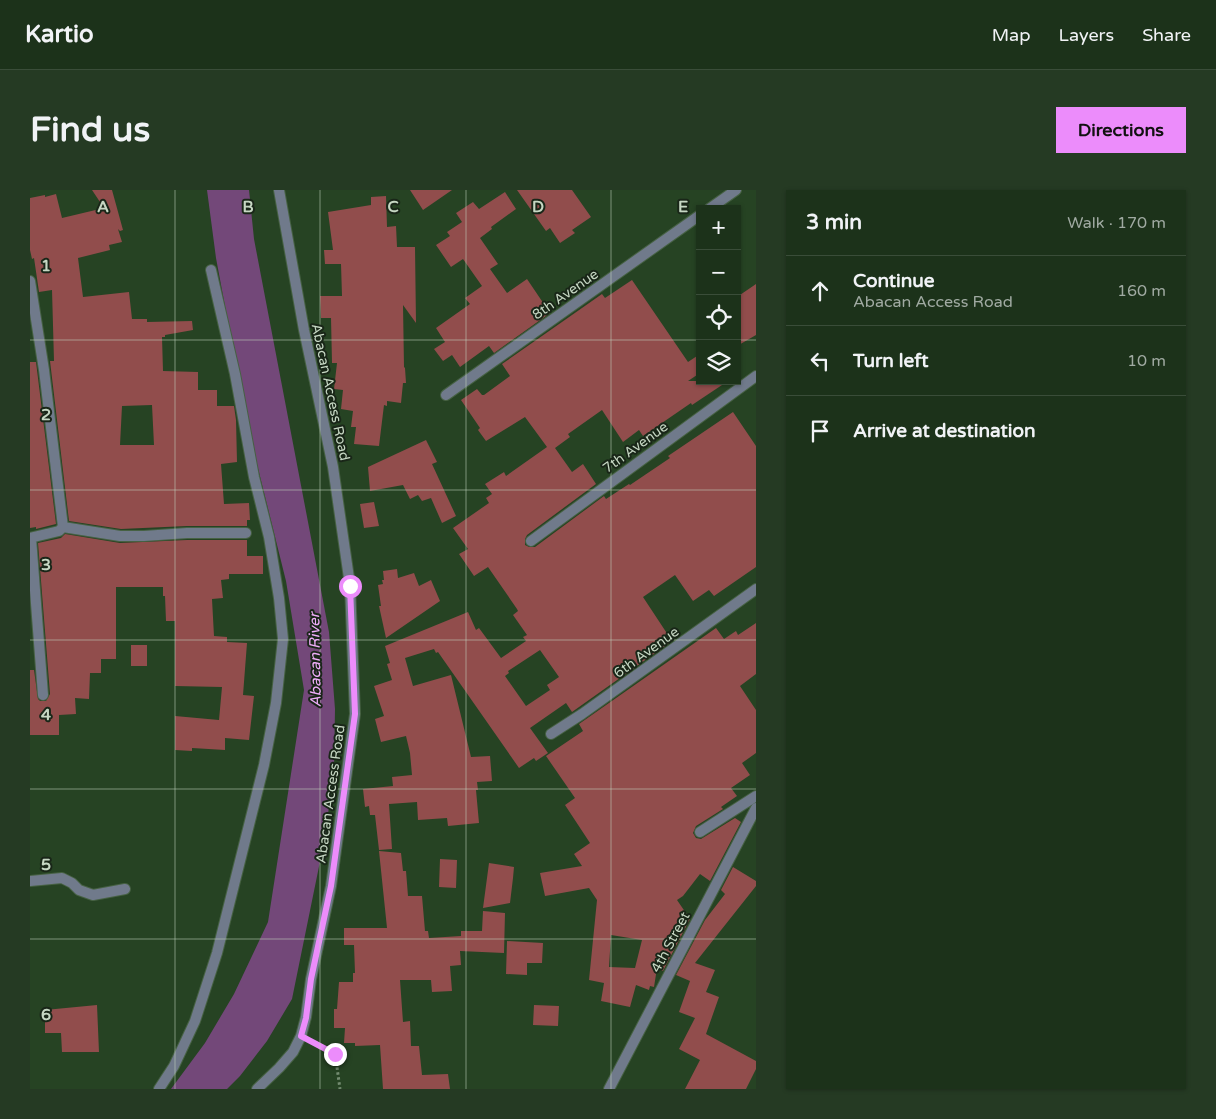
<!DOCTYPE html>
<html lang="en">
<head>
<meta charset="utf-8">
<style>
  :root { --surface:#1c321a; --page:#253a23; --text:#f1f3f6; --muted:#a0aaa2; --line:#3a4d39; --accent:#ec8cfb }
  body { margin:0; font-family:"Varela Round",sans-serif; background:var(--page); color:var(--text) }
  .controls { position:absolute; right:15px; top:15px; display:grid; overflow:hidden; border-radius:0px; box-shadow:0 1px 4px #0004 }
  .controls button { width:45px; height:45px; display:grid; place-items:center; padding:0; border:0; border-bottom:1px solid var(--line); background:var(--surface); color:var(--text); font:25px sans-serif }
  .stop { position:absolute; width:15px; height:15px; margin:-11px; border:4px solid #ec8cfb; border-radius:50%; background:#fff }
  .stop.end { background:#ec8cfb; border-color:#fff; box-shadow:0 1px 5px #0008 }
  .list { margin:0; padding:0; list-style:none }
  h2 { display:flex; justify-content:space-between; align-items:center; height:65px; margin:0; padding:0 20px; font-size:21px }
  h2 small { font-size:16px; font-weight:400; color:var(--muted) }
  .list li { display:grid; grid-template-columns:32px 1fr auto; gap:15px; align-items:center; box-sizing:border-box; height:70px; padding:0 20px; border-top:1px solid var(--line) }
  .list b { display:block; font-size:19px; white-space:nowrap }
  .list p { margin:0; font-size:16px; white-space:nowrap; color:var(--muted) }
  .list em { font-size:16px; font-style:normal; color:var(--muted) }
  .icon { flex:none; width:28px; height:28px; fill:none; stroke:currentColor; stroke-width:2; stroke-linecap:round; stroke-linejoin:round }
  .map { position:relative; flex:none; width:726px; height:899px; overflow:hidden; border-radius:0px }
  header { display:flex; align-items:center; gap:30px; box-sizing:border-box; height:70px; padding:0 25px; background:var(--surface); border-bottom:1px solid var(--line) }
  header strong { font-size:24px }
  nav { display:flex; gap:28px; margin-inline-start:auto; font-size:18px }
  .intro { display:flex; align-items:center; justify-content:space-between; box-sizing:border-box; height:120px; padding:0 30px }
  h1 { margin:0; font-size:35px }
  .button { padding:12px 22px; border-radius:0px; background:var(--accent); color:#111; font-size:18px; font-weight:700 }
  main { display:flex; gap:30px; padding:0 30px }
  aside { flex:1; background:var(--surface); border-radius:0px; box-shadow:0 1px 4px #0004 }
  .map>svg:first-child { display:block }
  .water { fill:#734879 }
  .building { fill:#914d4c; fill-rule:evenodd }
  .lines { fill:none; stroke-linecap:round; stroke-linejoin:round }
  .minor-casing { stroke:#466143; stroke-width:12 }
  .tertiary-casing { stroke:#466143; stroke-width:12 }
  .path { stroke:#748c71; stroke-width:3; stroke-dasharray:2.5 2.5; stroke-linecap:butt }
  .minor { stroke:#707a8b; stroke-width:10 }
  .tertiary { stroke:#707a8b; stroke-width:10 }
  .route { stroke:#ec8cfb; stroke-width:6 }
  .grid { fill:none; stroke:#c6d7c3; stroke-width:1; stroke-opacity:0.55 }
  .labels { text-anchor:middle; stroke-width:4; stroke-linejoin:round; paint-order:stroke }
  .street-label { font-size:14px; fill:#c6d7c3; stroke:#192618 }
  .water-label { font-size:15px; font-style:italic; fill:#eeadf8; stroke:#192618 }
  .grid-label { font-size:16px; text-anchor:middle; font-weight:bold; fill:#c6d7c3; stroke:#192618; stroke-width:4; stroke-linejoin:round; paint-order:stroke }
</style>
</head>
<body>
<header>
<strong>Kartio</strong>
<nav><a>Map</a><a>Layers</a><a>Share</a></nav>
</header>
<div class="intro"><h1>Find us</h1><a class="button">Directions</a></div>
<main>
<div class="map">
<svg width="726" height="899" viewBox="0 0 726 899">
  <rect width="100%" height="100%" fill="#264323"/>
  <!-- water -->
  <path class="water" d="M 177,0 L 219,0 L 224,49 L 299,442 L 305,519 L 304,579 L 295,647 L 262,809 L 237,851 L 210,886 L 197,899 L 141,899 L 175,853 L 204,804 L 238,732 L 274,500 L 256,391 L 217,234 L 186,68 Z"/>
  <!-- building -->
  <path class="building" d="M 62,0 L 82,0 L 93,40 L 90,41 L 88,39 L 92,52 L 79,55 L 80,60 L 48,68 L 53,107 L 99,102 L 102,129 L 117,129 L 117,132 L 162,131 L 163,140 L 135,145 L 135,147 L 132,147 L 133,181 L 168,182 L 168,200 L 187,200 L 187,216 L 204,216 L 206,230 L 207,272 L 191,274 L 194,314 L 219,313 L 220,330 L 217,330 L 217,336 L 157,336 L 91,339 L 39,331 L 20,171 L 24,171 L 22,100 L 9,102 L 4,68 L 2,69 L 0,60 L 0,8 L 15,5 L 15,7 L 26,4 L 32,28 L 74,18 ZM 122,215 L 124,255 L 90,255 L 92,216 Z
    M 380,0 L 422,0 L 393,20 Z
    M 487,0 L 542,0 L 561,27 L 542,40 L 545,43 L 530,53 L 520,38 L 516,41 Z
    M 475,2 L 486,19 L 461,37 L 462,39 L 450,48 L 468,74 L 460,79 L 477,103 L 497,89 L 520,123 L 464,163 L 459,156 L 430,177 L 422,165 L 413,171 L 404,159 L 415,152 L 406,138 L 440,114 L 435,108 L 452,96 L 433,69 L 421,77 L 406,55 L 420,46 L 417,42 L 432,32 L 426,23 L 443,12 L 449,19 Z
    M 356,6 L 357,37 L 366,36 L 367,57 L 385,57 L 386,133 L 373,115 L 374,177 L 375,178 L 376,193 L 373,193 L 371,213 L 357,211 L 357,216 L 354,215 L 349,256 L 324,254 L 326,237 L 321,237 L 323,221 L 311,219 L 313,200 L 304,199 L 307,173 L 302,173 L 301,128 L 291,128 L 290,106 L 312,106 L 311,74 L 295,74 L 294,60 L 303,60 L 298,22 L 341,15 L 341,7 Z
    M 602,90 L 658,172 L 670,164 L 670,183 L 658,191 L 698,191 L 662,215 L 661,213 L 613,246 L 609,240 L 593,252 L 572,220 L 538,244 L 540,247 L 525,258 L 542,282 L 553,274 L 566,294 L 497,345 L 495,349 L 495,355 L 499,357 L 505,357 L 574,306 L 576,309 L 599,294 L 600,295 L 640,268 L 638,266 L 703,222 L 726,256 L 726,377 L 684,406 L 679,400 L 663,411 L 645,385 L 613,407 L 642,451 L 542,522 L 536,513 L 500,538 L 518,563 L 506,571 L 504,568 L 489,578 L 408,462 L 406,463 L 404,459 L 375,468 L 383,496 L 421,485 L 441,567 L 460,566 L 462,591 L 447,592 L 448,600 L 446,600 L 449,633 L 418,636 L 417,628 L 388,630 L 387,612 L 359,614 L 362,659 L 349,660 L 345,625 L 340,625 L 339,616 L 335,617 L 333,599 L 363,596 L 362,587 L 382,585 L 380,563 L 376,546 L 351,552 L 345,529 L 354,526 L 344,496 L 362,490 L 357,474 L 360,473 L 355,456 L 438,422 L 446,440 L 449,438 L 471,468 L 496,451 L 493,447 L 497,445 L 483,425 L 488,421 L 487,419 L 458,377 L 444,386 L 429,364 L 438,359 L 423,338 L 459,313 L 456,308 L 462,304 L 455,294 L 474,282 L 476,286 L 517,257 L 495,227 L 456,251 L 448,240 L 450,238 L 431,210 L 447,199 L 452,205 L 454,205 L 480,186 L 472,174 L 572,104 L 575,108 ZM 510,460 L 529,487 L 517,495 L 520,500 L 496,516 L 475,486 L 479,483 L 478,481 Z
    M 726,94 L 726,145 L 707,156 L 707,107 Z
    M 0,172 L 6,172 L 26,334 L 6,339 L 6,337 L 0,338 Z
    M 396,250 L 407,272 L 402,274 L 426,326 L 412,333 L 401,308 L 392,311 L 388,305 L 380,309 L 373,295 L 340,301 L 338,277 Z
    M 344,312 L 349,336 L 334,338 L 330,314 Z
    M 35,344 L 90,353 L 157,350 L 217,350 L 217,366 L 233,366 L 233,384 L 199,384 L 199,389 L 191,390 L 193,408 L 182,409 L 184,446 L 197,447 L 197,452 L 217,453 L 213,505 L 224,506 L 219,550 L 195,548 L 195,560 L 162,558 L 162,561 L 145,560 L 145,526 L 189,530 L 192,497 L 145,496 L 145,431 L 136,431 L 135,406 L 133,406 L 133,397 L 86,397 L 86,469 L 71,469 L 71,483 L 60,483 L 59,509 L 45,508 L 46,524 L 29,525 L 29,545 L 0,545 L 0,480 L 4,480 L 8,509 L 10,511 L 16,511 L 20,504 L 8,353 L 31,348 Z
    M 367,379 L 368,388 L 384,383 L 389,396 L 401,390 L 410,411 L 356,448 L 349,416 L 351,416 L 348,395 L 353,394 L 352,390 L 354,390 L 353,381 Z
    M 726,433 L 726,484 L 710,496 L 726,520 L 726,563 L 712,573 L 720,585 L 701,598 L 707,606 L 691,617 L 693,619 L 666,636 L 663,643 L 666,648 L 671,649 L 705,628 L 711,632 L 680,691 L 670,684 L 653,706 L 647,710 L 660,729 L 633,781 L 627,778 L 624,797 L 620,796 L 619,800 L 606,795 L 600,817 L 571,811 L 574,793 L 559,790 L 567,710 L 559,698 L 515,706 L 510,683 L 552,676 L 544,664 L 560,653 L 535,615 L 545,608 L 516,566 L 553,541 L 549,534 L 686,438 L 694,449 L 706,441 L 708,445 ZM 581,745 L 612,750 L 605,778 L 579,777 Z
    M 101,455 L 117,455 L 117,476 L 101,476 Z
    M 349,661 L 371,663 L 373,681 L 376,681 L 378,706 L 392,706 L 395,741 L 398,741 L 399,748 L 431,746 L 431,741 L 452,741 L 453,721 L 475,723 L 474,763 L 430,761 L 431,775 L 420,776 L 422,801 L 402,802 L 401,790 L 370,790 L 373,832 L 380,831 L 381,856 L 389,856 L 392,885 L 418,884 L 420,899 L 353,899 L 350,855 L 325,856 L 325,853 L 314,853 L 315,838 L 304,838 L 304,819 L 307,819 L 309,792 L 323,792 L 323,783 L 325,783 L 324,755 L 314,755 L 314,738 L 357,738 Z
    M 410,669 L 427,670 L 426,698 L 409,697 Z
    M 459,673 L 484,677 L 483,688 L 480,713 L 453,718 Z
    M 703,677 L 726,691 L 726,696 L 665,773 L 685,780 L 676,802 L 689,807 L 676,844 L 726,871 L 726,879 L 716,899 L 655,899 L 670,870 L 649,859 L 665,828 L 649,822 L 660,791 L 646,785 L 675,730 L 695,704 L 691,700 Z
    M 477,751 L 513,753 L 512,773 L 497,773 L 497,785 L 476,784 Z
    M 67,815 L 69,862 L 32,862 L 31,843 L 15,843 L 15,820 Z
    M 504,815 L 529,816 L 528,836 L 503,835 Z"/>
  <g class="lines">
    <defs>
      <path id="minor" d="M 679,19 L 706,0
        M 0,91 L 14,180 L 33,337 L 29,341 L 0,348
        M 416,205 L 670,25
        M 33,337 L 90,346 L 114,346 L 157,343 L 216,343
        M 1,348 L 13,505
        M 501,351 L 726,186
        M 521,544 L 552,524 L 726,399
        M 670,642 L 726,606
        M 0,691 L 32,688 L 42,693 L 49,700 L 63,705 L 95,699
        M 129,899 L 144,876 L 165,831 L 187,763 L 234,575 L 246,513 L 253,449 L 249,408 L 239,347 L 224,287 L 205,184 L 181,80
        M 579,899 L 726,618"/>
      <path id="tertiary" d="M 227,899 L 249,878 L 263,862 L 271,846 L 276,827 L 281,789 L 301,696 L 325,524 L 320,395 L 303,277 L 274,140 L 249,0"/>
    </defs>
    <!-- minor casing -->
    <use href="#minor" class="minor-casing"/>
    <!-- tertiary casing -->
    <use href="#tertiary" class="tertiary-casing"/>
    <!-- path -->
    <path class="path" d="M 282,852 L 305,863 L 310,899"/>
    <!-- minor -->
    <use href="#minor" class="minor"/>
    <!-- tertiary -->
    <use href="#tertiary" class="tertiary"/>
  </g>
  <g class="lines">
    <!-- route -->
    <path class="route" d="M 305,864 L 271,846 L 276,828 L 281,789 L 301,696 L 325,524 L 320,396"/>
  </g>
  <!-- grid -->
  <path class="grid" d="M 145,0 L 145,899M 290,0 L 290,899M 436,0 L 436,899M 581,0 L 581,899M 0,150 L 670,150M 707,150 L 726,150M 0,300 L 726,300M 0,450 L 726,450M 0,599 L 726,599M 0,749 L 726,749"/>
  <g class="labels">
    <!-- street labels -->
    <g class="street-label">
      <text transform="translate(535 104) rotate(-35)" y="5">8th Avenue</text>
      <text transform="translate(301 202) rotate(78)" y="5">Abacan Access Road</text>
      <text transform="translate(605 257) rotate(-36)" y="5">7th Avenue</text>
      <text transform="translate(616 462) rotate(-36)" y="5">6th Avenue</text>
      <text transform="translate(300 604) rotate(-82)" y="5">Abacan Access Road</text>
      <text transform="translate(640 752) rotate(-62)" y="5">4th Street</text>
    </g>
    <!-- water labels -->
    <g class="water-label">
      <text transform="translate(285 470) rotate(-91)" y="5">Abacan River</text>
    </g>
  </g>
  <g class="grid-label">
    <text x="73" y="22">A</text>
    <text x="218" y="22">B</text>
    <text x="363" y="22">C</text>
    <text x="508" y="22">D</text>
    <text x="653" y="22">E</text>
    <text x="16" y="81">1</text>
    <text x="16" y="230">2</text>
    <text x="16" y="380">3</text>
    <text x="16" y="530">4</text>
    <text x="16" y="680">5</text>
    <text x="16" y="830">6</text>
  </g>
</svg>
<div class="controls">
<button>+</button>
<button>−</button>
<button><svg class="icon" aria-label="locate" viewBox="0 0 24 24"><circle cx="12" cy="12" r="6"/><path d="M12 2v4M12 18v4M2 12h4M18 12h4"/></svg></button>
<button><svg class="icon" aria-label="layers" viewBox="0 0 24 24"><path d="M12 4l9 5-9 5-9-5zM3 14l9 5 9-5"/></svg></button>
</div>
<div class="stop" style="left:320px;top:396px"></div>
<div class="stop end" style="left:305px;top:864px"></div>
</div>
<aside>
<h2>3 min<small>Walk · 170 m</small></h2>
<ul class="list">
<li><svg class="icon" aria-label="ahead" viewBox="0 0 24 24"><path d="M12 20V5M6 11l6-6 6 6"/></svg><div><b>Continue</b><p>Abacan Access Road</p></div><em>160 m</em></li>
<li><svg class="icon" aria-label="left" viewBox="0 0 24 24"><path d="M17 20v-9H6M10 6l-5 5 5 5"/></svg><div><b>Turn left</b></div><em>10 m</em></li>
<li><svg class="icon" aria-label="arrive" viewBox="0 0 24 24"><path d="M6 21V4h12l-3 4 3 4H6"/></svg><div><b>Arrive at destination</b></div></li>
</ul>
</aside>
</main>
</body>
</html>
